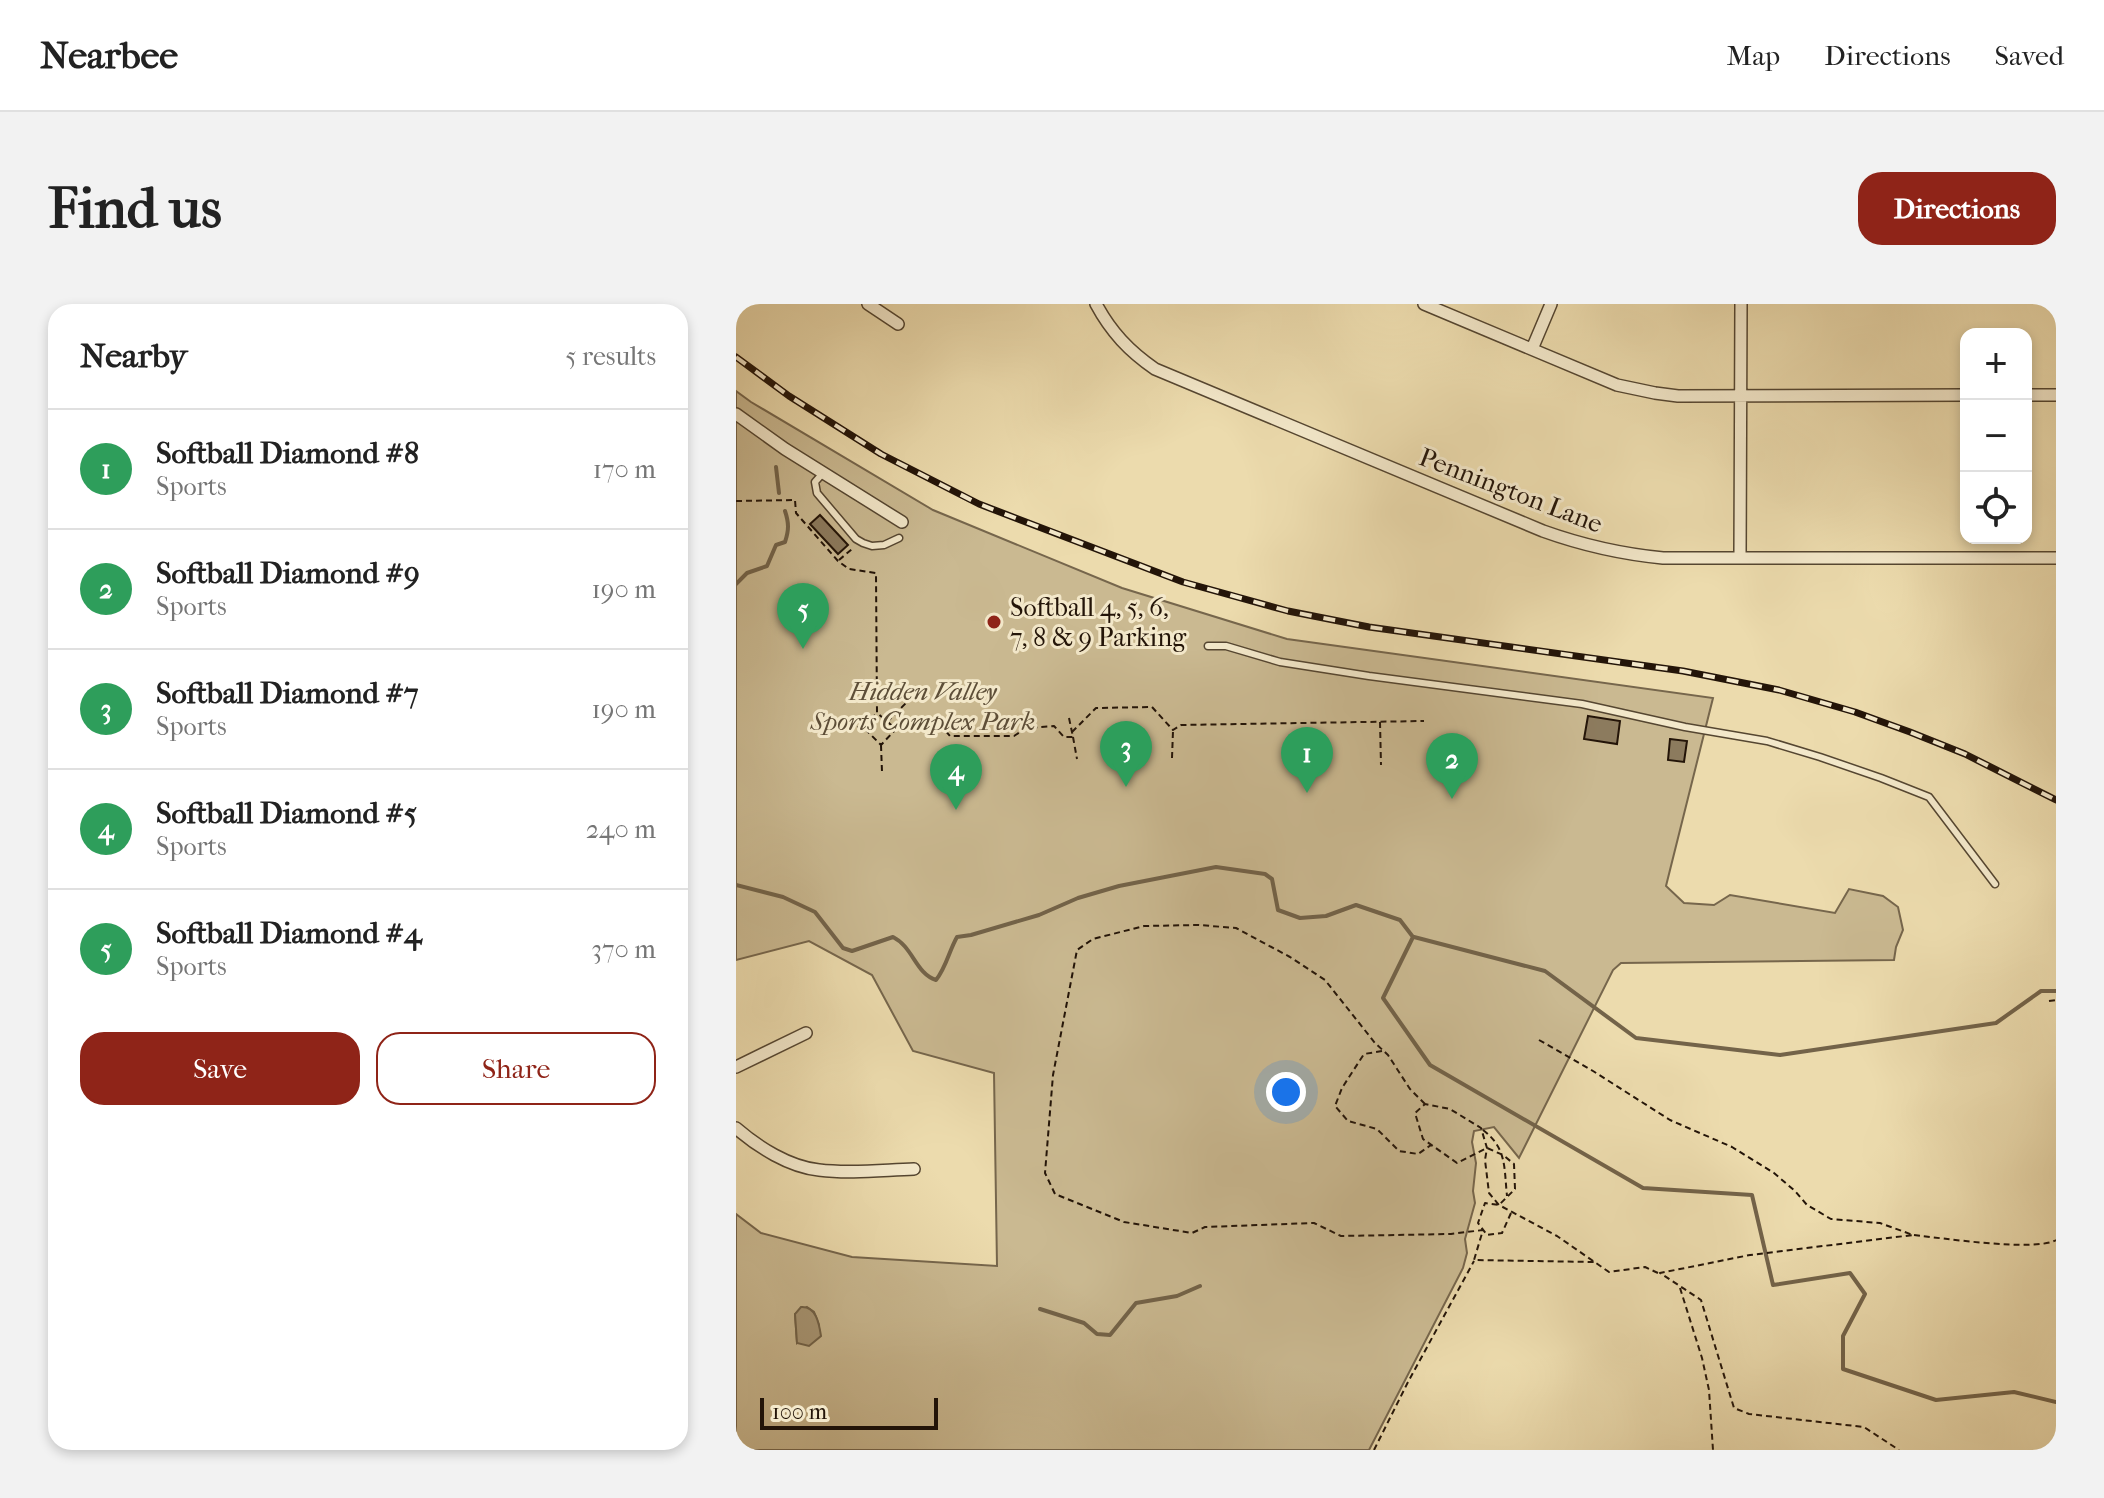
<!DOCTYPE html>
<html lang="en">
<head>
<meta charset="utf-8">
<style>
  :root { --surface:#fff; --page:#f2f2f2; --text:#222; --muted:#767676; --line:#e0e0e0; --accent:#8f2418 }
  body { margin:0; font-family:"IM FELL French Canon",serif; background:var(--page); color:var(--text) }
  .controls { position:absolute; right:24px; top:24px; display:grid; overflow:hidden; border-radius:16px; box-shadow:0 4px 12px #0003 }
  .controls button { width:72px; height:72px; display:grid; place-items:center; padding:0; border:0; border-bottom:2px solid var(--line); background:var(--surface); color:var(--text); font:40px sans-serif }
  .scale { position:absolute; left:24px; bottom:20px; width:178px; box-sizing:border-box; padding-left:8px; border:4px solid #231408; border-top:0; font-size:22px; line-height:28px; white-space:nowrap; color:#231408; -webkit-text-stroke:6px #f3e8ca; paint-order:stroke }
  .you { position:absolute; left:550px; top:788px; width:28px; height:28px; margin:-20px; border:6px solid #fff; border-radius:50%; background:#1a73e8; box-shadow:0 0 0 12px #1a73e833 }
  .badge { display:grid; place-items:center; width:52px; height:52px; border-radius:50%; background:var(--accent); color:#fff; font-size:26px; font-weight:700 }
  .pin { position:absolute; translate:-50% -66px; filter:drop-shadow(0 2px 4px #0008) }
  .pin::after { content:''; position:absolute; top:42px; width:28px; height:24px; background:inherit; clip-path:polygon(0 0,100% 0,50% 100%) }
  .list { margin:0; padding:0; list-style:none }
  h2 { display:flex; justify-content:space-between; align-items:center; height:104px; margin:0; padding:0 32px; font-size:34px }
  h2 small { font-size:26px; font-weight:400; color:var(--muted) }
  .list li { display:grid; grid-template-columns:52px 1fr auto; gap:24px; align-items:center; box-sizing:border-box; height:120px; padding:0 32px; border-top:2px solid var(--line) }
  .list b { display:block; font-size:30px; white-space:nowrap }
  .list p { margin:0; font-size:26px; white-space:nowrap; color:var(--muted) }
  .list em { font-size:26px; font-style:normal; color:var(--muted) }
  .actions { display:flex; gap:16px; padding:24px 32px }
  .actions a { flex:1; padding:18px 0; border:2px solid var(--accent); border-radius:24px; text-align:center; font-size:28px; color:var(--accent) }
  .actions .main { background:var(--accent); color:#fff }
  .icon { flex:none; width:44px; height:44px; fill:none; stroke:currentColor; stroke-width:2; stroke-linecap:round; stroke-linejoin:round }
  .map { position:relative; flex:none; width:1320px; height:1146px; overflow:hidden; border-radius:24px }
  header { display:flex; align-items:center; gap:48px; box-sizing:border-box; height:112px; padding:0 40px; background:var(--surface); border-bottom:2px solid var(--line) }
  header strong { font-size:38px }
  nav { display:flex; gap:44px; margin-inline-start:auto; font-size:28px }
  .intro { display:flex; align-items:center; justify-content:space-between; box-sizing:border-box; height:192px; padding:0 48px }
  h1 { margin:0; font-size:56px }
  .button { padding:20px 36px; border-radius:24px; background:var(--accent); color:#fff; font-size:28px; font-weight:700 }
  main { display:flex; gap:48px; padding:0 48px }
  aside { flex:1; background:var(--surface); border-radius:24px; box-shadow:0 4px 12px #0003 }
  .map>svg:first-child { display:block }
  .green { fill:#cab991; stroke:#76664c; stroke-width:2; fill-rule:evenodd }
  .water { fill:#a89775; stroke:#736349; stroke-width:2 }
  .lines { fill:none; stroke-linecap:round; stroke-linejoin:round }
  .stream { stroke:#736349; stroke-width:4 }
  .building { fill:#8c7b5e; stroke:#231408; stroke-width:2 }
  .lane-casing { stroke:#554631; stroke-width:9 }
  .street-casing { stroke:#554631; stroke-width:14 }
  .path { stroke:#231408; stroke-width:2; stroke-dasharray:6 4; stroke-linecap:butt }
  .lane { stroke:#f3e8ca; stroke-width:6 }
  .street { stroke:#f3e8ca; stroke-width:11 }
  .rail-casing { stroke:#231408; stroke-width:7 }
  .rail { stroke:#f3e8ca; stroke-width:4; stroke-dasharray:12; stroke-linecap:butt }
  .poi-dot { fill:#8f2418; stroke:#f3e8ca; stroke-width:3 }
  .labels { text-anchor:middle; stroke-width:6; stroke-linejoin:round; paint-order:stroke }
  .street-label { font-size:26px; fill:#231408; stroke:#f3e8ca }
  .poi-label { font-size:26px; fill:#231408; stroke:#f3e8ca; text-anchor:start }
  .park-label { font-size:26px; font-style:italic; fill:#5d4e38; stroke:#f3e8ca }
</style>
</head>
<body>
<header>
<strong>Nearbee</strong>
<nav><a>Map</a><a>Directions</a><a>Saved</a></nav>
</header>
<div class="intro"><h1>Find us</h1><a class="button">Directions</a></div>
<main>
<aside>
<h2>Nearby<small>5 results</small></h2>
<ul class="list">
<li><span class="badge" style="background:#2e9e5b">1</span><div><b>Softball Diamond #8</b><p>Sports</p></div><em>170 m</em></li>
<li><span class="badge" style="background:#2e9e5b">2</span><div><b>Softball Diamond #9</b><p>Sports</p></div><em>190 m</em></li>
<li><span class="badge" style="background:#2e9e5b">3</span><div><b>Softball Diamond #7</b><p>Sports</p></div><em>190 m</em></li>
<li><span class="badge" style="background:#2e9e5b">4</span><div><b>Softball Diamond #5</b><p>Sports</p></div><em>240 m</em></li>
<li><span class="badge" style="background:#2e9e5b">5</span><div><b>Softball Diamond #4</b><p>Sports</p></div><em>370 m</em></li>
</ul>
<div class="actions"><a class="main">Save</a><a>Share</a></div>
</aside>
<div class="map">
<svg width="1320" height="1146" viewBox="0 0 1320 1146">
  <rect width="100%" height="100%" fill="#ecdbad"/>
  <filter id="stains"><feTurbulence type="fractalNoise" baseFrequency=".0025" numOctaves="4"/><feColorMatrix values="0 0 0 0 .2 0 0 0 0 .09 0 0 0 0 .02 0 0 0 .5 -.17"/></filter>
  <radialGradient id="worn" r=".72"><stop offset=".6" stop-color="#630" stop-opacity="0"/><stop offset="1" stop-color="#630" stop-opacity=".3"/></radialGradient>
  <!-- green -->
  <path class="green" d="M 0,87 L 15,98 L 197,206 L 386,284 L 551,335 L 977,394 L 930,582 L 948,599 L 978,601 L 994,591 L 1099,609 L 1113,585 L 1147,592 L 1162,603 L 1167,626 L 1160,643 L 1158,656 L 885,659 L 877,666 L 783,854 L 758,823 L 738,827 L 736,838 L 740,859 L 737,887 L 739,899 L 729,935 L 731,949 L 727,964 L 633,1146 L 0,1146 L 0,910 L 25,929 L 116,953 L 261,962 L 258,769 L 177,747 L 136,671 L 73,637 L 0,656 ZM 71,1003 L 78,1008 L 83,1021 L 61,1039 L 59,1010 Z"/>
  <!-- water -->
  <path class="water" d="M 65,1003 C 80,1002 83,1019 85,1032 L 73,1042 L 61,1039 L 59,1010 Z"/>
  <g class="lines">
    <!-- stream -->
    <path class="stream" d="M 40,163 L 43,189
      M 0,280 L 11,269 L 31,262 L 40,241 L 49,238 C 53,226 53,219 49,207
      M 0,581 L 47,593 L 79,608 L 107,644 L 116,647 L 157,633 C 177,643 180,670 200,676 C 210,664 213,647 221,633 L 235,631 L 303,611 L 342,594 L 383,582 L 480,563 L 529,570 L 536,575 L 542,606 L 564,614 L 590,612 L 620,601 L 664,616 L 677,633 L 647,694 L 694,761 L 907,884 L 1016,891 L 1037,981 L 1114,969 L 1129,990 L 1107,1032 L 1107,1065 L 1200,1096 L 1278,1088 L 1320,1098
      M 678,633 L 809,667 L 900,734 L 1044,751 L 1260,719 L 1305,687 L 1320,687
      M 304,1005 L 348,1019 L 361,1030 L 374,1031 L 400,999 L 441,992 L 464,982"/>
  </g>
  <!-- building -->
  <path class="building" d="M 84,211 L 112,241 L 102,250 L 74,220 Z
    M 852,412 L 884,417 L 881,440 L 848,435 Z
    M 934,435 L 951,437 L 948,458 L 932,456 Z"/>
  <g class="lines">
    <defs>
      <path id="lane" d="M 87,169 L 79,178 L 81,189 L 120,235 L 127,239 L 136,242 L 148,241 L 163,234
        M 472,342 L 490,342 L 544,358 L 633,372 L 846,400 L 949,423 L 1031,437 L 1084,453 L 1145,474 L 1193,493 L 1259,580"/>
      <path id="street" d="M 132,0 L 162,20
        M 360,0 C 375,28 393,47 419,65 L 807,227 C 846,241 886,250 927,254 L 1320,254
        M 688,0 L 881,81 L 919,89 L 942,92 L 1230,91
        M 796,45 L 815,0
        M 1290,91 L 1320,91
        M 0,110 L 49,145 L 166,218
        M 1004,254 L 1005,0
        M 0,763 L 70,729
        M 0,824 C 22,843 53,863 83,866 C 114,870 147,866 178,865"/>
    </defs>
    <!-- lane casing -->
    <use href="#lane" class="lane-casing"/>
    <!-- street casing -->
    <use href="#street" class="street-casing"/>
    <!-- path -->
    <path class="path" d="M 0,197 L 59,196 L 60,209 L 102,257 L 113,265 L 140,269 L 141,409 L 160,425 L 145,441 L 127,423 L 141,409
      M 103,256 L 116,245
      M 151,418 L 170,399
      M 644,418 L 645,461
      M 101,424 L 127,423
      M 161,425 L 208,425 L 214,432 L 278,432 L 290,424 L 318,422 L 328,433 L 337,433 L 333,414
      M 336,428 L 360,404 L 416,403 L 437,426 L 445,421 L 688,417
      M 337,433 L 341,455
      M 145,441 L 146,468
      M 436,454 L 437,427
      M 1313,697 L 1320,696
      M 803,736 L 857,767 L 934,816 L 996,843 L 1038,869 L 1059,887 L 1071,901 L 1095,915 L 1144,919 L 1177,931 L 1014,951 L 924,969 L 965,996 L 998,1104 L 1013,1110 L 1128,1123 L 1163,1146
      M 646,747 L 628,750 L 606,784 L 599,802 L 612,817 L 641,825 L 663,847 L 682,850 L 695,841
      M 689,800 L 674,785 L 652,751 L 639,739 L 589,676 L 554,653 L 500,624 L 463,621 L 408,622 L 357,635 L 341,646 L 317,771 L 309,869 L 319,890 L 388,918 L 456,929 L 469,923 L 578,919 L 605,932 L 715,930 L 747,926 L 738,956 L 859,958
      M 747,826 C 771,844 768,864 771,892
      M 775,909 L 766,929 L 751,931 L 742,919 L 749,899 L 763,901 L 779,885 L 778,860 L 767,851 L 751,844 L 721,859 L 687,835 L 679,809 L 689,800 L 714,805 L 745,824 L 751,844 L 749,856 L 753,889 L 763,901 L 821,932 L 873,968 L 909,963 L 922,969
      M 1178,931 C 1205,934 1300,948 1320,936
      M 944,984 L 966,1054 L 973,1086 L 977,1146
      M 638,1146 L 672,1078 L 738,957"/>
    <!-- lane -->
    <use href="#lane" class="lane"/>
    <!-- street -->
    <use href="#street" class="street"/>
    <defs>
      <path id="rail" d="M 0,53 L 53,92 L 145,150 L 243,200 L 447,278 L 552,307 L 633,323 L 947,367 L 1043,386 L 1119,408 L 1174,428 L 1229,450 L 1320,496"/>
    </defs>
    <!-- rail casing -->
    <use href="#rail" class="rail-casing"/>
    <!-- rail -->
    <use href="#rail" class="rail"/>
  </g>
  <!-- markers -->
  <circle class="poi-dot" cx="258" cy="318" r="8"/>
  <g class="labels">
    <!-- street labels -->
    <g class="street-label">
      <text transform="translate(775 186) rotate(21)" y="9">Pennington Lane</text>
    </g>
    <!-- poi labels -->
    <g class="poi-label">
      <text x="274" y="312">Softball 4, 5, 6,<tspan x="274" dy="30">7, 8 &amp; 9 Parking</tspan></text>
    </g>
    <!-- park labels -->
    <g class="park-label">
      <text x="187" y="396">Hidden Valley<tspan x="187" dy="30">Sports Complex Park</tspan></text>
    </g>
  </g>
  <rect width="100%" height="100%" filter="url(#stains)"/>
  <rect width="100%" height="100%" fill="url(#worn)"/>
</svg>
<div class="controls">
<button>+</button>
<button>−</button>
<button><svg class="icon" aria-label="locate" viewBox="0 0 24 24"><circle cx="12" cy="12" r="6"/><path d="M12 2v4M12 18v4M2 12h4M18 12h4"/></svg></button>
</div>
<div class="scale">100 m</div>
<div class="you"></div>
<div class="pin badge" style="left:571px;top:489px;background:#2e9e5b">1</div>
<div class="pin badge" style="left:716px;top:495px;background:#2e9e5b">2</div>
<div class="pin badge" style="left:390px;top:483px;background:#2e9e5b">3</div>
<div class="pin badge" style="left:220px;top:506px;background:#2e9e5b">4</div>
<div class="pin badge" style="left:67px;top:345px;background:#2e9e5b">5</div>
</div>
</main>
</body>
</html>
